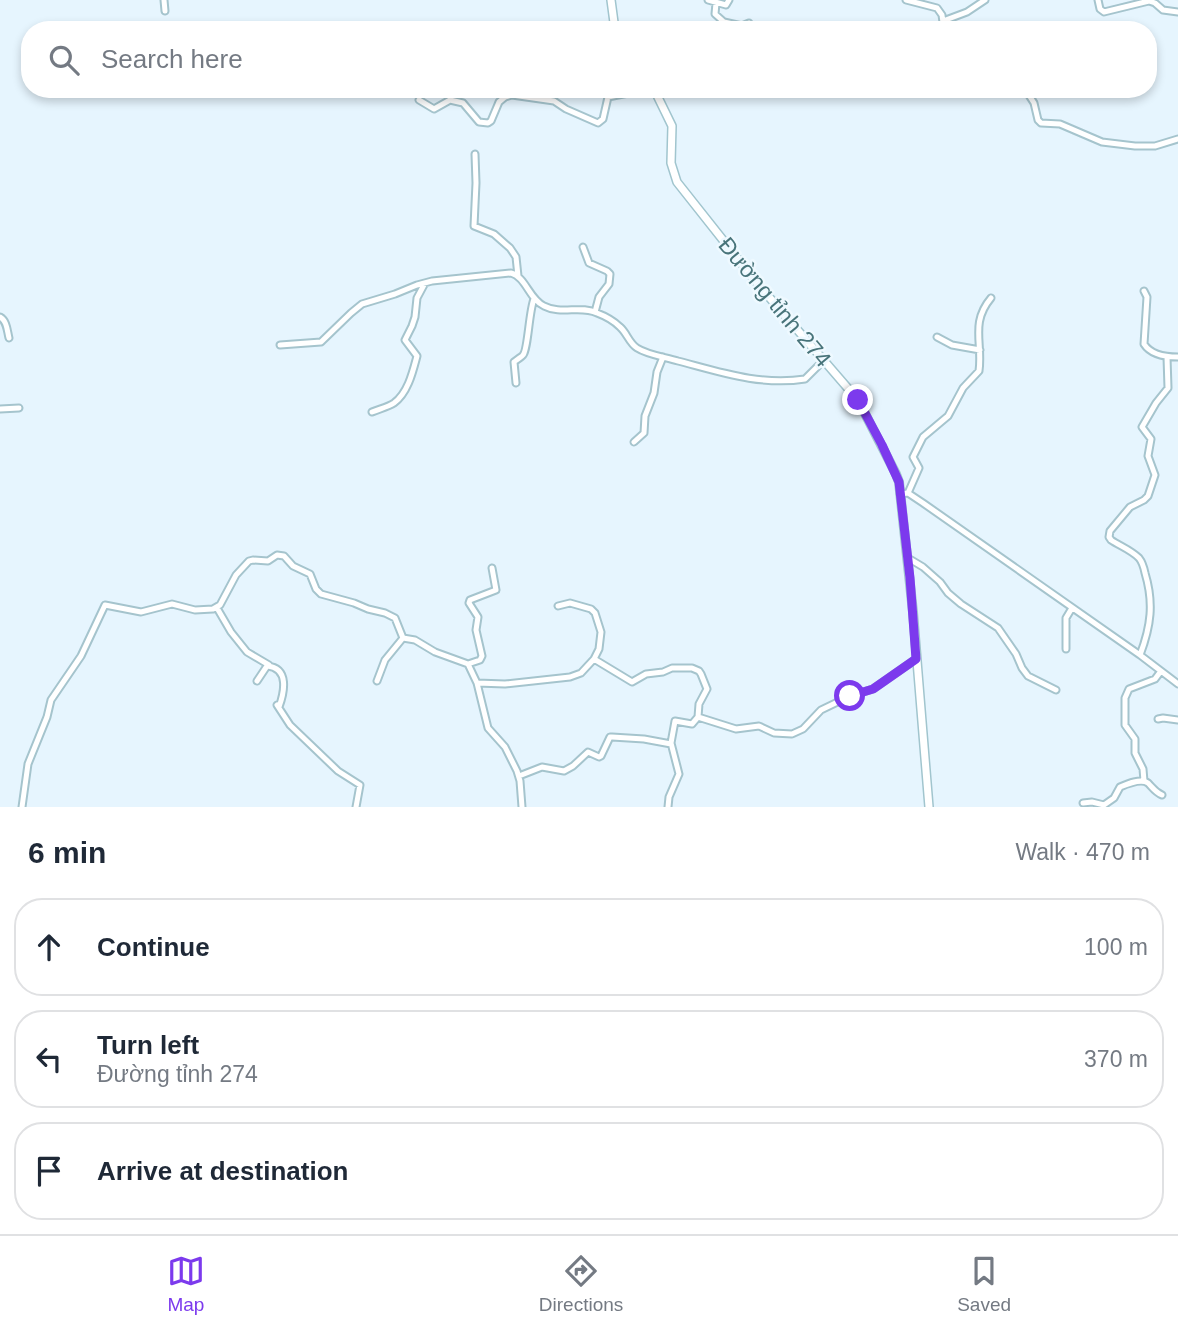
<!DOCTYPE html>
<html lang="en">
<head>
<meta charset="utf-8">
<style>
  :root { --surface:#fff; --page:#f2f2f3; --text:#1f2937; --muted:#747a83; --line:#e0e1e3; --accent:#7c3aed }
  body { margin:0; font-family:Helvetica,sans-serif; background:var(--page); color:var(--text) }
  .stop { position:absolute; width:21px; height:21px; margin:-16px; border:5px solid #7c3aed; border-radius:50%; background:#fff }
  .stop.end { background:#7c3aed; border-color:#fff; box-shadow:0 2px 7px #0008 }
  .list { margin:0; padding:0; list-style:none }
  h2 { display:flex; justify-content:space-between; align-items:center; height:91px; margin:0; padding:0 28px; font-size:30px }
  h2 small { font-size:23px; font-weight:400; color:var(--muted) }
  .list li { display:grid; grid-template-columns:46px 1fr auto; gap:21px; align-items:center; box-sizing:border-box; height:98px; margin:0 14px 14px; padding:0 14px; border:2px solid var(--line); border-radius:28px }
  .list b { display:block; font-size:26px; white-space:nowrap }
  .list p { margin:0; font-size:23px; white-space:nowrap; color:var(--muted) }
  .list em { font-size:23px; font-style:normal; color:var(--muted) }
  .icon { flex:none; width:38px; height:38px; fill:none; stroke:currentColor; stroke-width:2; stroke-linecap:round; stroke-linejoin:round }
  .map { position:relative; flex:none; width:1178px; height:807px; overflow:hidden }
  .search { position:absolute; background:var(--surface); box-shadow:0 4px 10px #0003; left:21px; right:21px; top:21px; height:77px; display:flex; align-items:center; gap:18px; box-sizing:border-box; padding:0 24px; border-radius:28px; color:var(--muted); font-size:26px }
  .sheet { height:427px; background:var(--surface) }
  nav { display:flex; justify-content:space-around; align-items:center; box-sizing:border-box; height:98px; border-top:2px solid var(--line); background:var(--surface); font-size:19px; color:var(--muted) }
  nav a { display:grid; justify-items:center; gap:4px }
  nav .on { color:var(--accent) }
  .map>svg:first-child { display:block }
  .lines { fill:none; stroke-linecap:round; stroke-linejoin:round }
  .street-casing { stroke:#a5c4cd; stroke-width:9 }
  .secondary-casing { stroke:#a1c5ce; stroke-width:10 }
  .street { stroke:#fff; stroke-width:5 }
  .secondary { stroke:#fff; stroke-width:7 }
  .route { stroke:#7c3aed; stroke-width:9 }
  .labels { text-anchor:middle; stroke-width:5; stroke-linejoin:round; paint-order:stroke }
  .street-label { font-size:23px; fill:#48747a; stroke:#eef9ff }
</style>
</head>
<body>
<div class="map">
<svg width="1178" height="807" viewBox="0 0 1178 807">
  <rect width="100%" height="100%" fill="#e6f5fe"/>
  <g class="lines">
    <defs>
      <path id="street" d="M 164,0 L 165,11
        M 708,0 L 726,5 L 729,0
        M 906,0 L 937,8 L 942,15 L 944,30
        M 1098,0 L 1100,9 L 1104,12 L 1149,1 L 1155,3 L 1163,10 L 1178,12
        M 716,3 L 715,14 L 724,22 L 742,26 L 749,23
        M 943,21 L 967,12 L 985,0
        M 1025,89 L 1034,103 L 1038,120 L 1041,123 L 1060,124 L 1102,142 L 1135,146 L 1155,146 L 1178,139
        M 419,100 L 434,109 L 450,100 L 463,103 L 479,122 L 488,123 L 491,121 L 499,102 L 505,97 L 512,95 L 554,101 L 566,109 L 598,123 L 603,119 L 608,97 L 649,89
        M 475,154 L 476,183 L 474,226 L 494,234 L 510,248 L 516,257 L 518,276
        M 583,247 L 589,263 L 607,271 L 610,274 L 609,284 L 599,297 L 595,312
        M 1144,291 L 1147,297 L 1144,344 C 1151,355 1166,357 1178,357
        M 0,317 C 7,321 7,330 9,338
        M 937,337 L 952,345 L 980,350
        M 280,345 L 321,342 L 351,313 L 362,304 L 395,294 L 417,285 L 432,281 L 511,273 C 526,277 529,299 544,306 C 561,315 581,305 597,313 C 605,316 614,321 620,327 C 627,333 629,343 637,348 C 648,355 665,357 678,361 C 720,372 761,386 805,379 L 824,360
        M 516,383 L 514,362 C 515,361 523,356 523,355 C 528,350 529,311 534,299
        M 0,409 L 19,408
        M 372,412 C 379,409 388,407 394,403 C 408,393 413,371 417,356 L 405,340 L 412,326 L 415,317 L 417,298 L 425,283
        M 634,442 L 644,433 L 645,416 L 654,393 L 657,372 L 663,357
        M 908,493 L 919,468 L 913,457 L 923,437 L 948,416 L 963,388 L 979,371 C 983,343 970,323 991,298
        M 900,494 L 908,493 L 923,503 L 1140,655 L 1178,684
        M 908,558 L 923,567 L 940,582 L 948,593 L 961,604 L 998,628 L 1016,654 L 1022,668 L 1028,676 L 1056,690
        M 217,608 L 231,632 L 247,652 L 269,665
        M 1066,649 L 1066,618 L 1072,608
        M 1140,655 C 1151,626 1154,603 1145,573 C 1144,568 1143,563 1139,558 C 1131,550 1120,546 1111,540 L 1109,537 L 1110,531 L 1130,507 L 1144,500 L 1148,496 L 1155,475 L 1148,456 L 1151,439 L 1142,427 L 1156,403 L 1168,388 L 1167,357
        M 594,659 L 632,682 L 646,674 L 663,672 L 672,668 L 692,668 L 699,671 L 701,674 L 707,689 L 699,704 L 698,717 L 692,724 L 675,721 L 671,743 L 679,774 L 669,797 L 668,807
        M 468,664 L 480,660 L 482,656 L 476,630 L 478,617 L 469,603 L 470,600 L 496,590 L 492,568
        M 257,681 L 267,666 C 290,668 284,693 279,707
        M 377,681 L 385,660 L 403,638
        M 477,683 L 505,684 L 570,677 L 581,673 L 594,659 L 599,649 L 601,632 L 595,613 L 591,609 L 570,603 L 558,606
        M 277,705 L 290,725 L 338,771 L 360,785 L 356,807
        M 698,717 L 736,729 L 759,726 L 774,733 L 792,734 L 803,729 L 821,710 L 850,696 L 873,689 L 916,659
        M 1158,719 L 1163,718 L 1178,720
        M 519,776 L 542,767 L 564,771 L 573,766 L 588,752 L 599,757 L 601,756 L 610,737 L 612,737 L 644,739 L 671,744
        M 1144,781 L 1143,769 L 1135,753 L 1135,739 L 1125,725 L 1125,698 L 1129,689 L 1155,679 L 1161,671
        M 1083,803 L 1092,802 L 1104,805 L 1114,798 L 1120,787 C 1127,784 1141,778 1148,783 C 1153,788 1155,792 1162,795
        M 22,807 L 28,764 L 47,717 L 51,700 L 81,656 L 105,605 L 141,612 L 172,604 L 195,610 L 213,609 L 220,605 L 236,575 L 249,561 L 253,560 L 268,561 L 277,555 L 284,556 L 293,566 L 310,574 L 316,589 L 321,594 L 354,603 L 368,609 L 385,613 L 395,618 L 403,638 L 415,640 L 435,652 L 468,664 L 477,683 L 488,728 L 505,747 L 517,771 L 520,781 L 522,807"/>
      <path id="secondary" d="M 611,0 L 615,30
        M 654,89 L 672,126 L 671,163 L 677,182 L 757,283 L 858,400 L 896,474 L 899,482 L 913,612 L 929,807"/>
    </defs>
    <!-- street casing -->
    <use href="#street" class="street-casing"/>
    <!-- secondary casing -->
    <use href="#secondary" class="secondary-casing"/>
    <!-- street -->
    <use href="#street" class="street"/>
    <!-- secondary -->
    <use href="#secondary" class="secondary"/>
  </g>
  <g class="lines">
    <!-- route -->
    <path class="route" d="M 850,696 L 873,689 L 916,659 L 910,578 L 899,482 L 882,445 L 858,400"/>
  </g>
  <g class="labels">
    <!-- street labels -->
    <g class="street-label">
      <text transform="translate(775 302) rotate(50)" y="8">Đường tỉnh 274</text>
    </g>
  </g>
</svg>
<div class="stop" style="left:850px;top:696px"></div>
<div class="stop end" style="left:858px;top:400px"></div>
<div class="search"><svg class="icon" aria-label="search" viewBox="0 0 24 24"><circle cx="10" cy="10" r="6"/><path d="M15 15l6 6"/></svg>Search here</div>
</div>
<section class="sheet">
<h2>6 min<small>Walk · 470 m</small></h2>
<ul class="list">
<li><svg class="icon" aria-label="ahead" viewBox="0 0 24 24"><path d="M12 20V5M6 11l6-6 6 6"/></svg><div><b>Continue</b></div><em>100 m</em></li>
<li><svg class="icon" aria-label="left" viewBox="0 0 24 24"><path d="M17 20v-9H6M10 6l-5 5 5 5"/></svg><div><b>Turn left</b><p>Đường tỉnh 274</p></div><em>370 m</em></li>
<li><svg class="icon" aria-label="arrive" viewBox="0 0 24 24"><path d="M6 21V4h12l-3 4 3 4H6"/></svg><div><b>Arrive at destination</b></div></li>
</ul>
</section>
<nav>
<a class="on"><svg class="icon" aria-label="map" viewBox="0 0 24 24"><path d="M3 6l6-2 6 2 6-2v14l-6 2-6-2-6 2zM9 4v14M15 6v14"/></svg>Map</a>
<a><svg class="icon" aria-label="directions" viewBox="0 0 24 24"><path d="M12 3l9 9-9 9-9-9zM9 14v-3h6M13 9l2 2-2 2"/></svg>Directions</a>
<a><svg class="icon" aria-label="saved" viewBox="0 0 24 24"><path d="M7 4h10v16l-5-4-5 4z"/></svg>Saved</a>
</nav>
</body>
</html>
